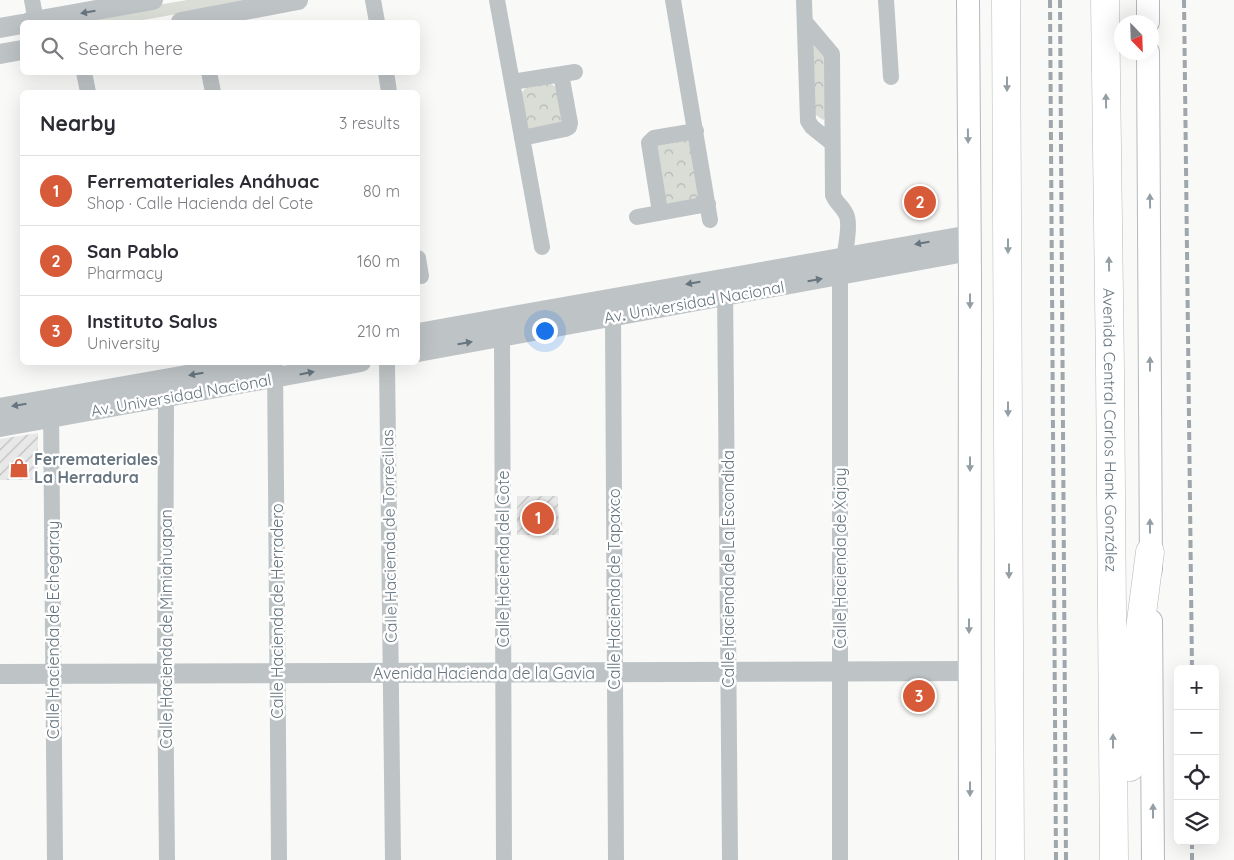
<!DOCTYPE html>
<html lang="en">
<head>
<meta charset="utf-8">
<style>
  :root { --surface:#fff; --page:#f7f7f7; --text:#2b2b33; --muted:#7c7c81; --line:#e1e1e2; --accent:#d75b39 }
  body { margin:0; font-family:Quicksand,sans-serif; background:var(--page); color:var(--text) }
  .controls { position:absolute; right:15px; bottom:15px; display:grid; overflow:hidden; border-radius:8px; box-shadow:0 5px 20px #0002 }
  .controls button { width:45px; height:45px; display:grid; place-items:center; padding:0; border:0; border-bottom:1px solid var(--line); background:var(--surface); color:var(--text); font:25px sans-serif }
  .compass { position:absolute; left:1114px; top:15px; width:45px; height:45px; border-radius:50%; background:var(--surface); box-shadow:0 5px 20px #0002; rotate:157deg }
  .you { position:absolute; left:544px; top:330px; width:18px; height:18px; margin:-12px; border:4px solid #fff; border-radius:50%; background:#1a73e8; box-shadow:0 0 0 8px #1a73e833 }
  .badge { display:grid; place-items:center; width:32px; height:32px; border-radius:50%; background:var(--accent); color:#fff; font-size:16px; font-weight:700 }
  .pin { position:absolute; translate:-50% -50%; border:2px solid #fff; box-shadow:0 1px 5px #0006 }
  .list { margin:0; padding:0; list-style:none }
  h2 { display:flex; justify-content:space-between; align-items:center; height:65px; margin:0; padding:0 20px; font-size:21px }
  h2 small { font-size:16px; font-weight:400; color:var(--muted) }
  .list li { display:grid; grid-template-columns:32px 1fr auto; gap:15px; align-items:center; box-sizing:border-box; height:70px; padding:0 20px; border-top:1px solid var(--line) }
  .list b { display:block; font-size:19px; white-space:nowrap }
  .list p { margin:0; font-size:16px; white-space:nowrap; color:var(--muted) }
  .list em { font-size:16px; font-style:normal; color:var(--muted) }
  .icon { flex:none; width:28px; height:28px; fill:none; stroke:currentColor; stroke-width:2; stroke-linecap:round; stroke-linejoin:round }
  .map { position:relative; flex:none; width:1234px; height:860px; overflow:hidden }
  .search { position:absolute; background:var(--surface); box-shadow:0 5px 20px #0002; left:20px; top:20px; width:400px; height:55px; display:flex; align-items:center; gap:12px; box-sizing:border-box; padding:0 18px; border-radius:8px; color:var(--muted); font-size:19px }
  .panel { position:absolute; background:var(--surface); box-shadow:0 5px 20px #0002; left:20px; top:90px; width:400px; height:275px; border-radius:8px }
  .map>svg:first-child { display:block }
  .industrial { fill:url(#industrial-furrows) }
  .green { fill:#d9ddd6 }
  .forest { fill:url(#forest-crowns) }
  .lines { fill:none; stroke-linecap:round; stroke-linejoin:round }
  .secondary-casing { stroke:#b3b9bd; stroke-width:24 }
  .motorway-casing { stroke:#b4b8bb; stroke-width:29 }
  .minor { stroke:#bec3c6; stroke-width:16 }
  .tertiary { stroke:#bec3c6; stroke-width:20 }
  .secondary { stroke:#fff; stroke-width:22 }
  .motorway { stroke:#fff; stroke-width:28 }
  .rail { stroke:#a0a7ac; stroke-width:4; stroke-dasharray:8 4; stroke-linecap:butt }
  .oneway { fill:#66757f }
  .oneway2 { fill:#949ea5 }
  .labels { text-anchor:middle; stroke-width:5; stroke-linejoin:round; paint-order:stroke }
  .street-label { font-size:16px; fill:#66757f; stroke:#fff }
  .poi-label { font-size:16px; font-weight:bold; fill:#66757f; stroke:#fff; text-anchor:start }
</style>
</head>
<body>
<div class="map">
<svg width="1234" height="860" viewBox="0 0 1234 860">
  <defs>
    <pattern id="industrial-furrows" width="10" height="10" patternUnits="userSpaceOnUse" patternTransform="scale(1.25)"><rect width="10" height="10" fill="#e7e8e7"/><path d="M-1 1l2-2M0 10L10 0M9 11l2-2" fill="none" stroke="#bfc1c0"/></pattern>
    <pattern id="forest-crowns" width="20" height="18" patternUnits="userSpaceOnUse" patternTransform="scale(1.25)"><rect width="20" height="18" fill="#d9ddd6"/><path d="M2 6a3 3 0 1 1 6 0M12 15a3 3 0 1 1 6 0" fill="none" stroke="#b4b8b3"/></pattern>
  </defs>
  <rect width="100%" height="100%" fill="#f9f9f7"/>
  <!-- industrial -->
  <path class="industrial" d="M 38,433 L 38,480 L 0,480 L 0,439 Z
    M 517,496 L 558,496 L 559,535 L 517,535 Z"/>
  <!-- green -->
  <path class="green" d="M 187,0 L 255,0 L 132,22 L 59,22 Z"/>
  <!-- forest -->
  <path class="forest" d="M 814,42 L 825,48 L 827,116 L 823,120 L 813,113 L 810,46 Z
    M 546,80 L 557,88 L 565,120 L 552,126 L 529,130 L 519,95 L 530,84 Z
    M 689,138 L 702,198 L 665,204 L 655,145 Z"/>
  <g class="lines">
    <defs>
      <path id="secondary" d="M 968,0 C 968,92 970,184 970,277 C 970,471 969,666 970,860
        M 1148,0 L 1148,22
        M 1148,52 L 1151,569
        M 1151,621 L 1153,860"/>
      <g id="motorway">
        <path d="M 1006,0 L 1010,860"/>
        <path id="s1" d="M 1105,0 L 1110,369 L 1114,860"/>
        <path d="M 1130,767 L 1138,644 L 1150,552"/>
      </g>
    </defs>
    <!-- secondary casing -->
    <use href="#secondary" class="secondary-casing"/>
    <!-- motorway casing -->
    <use href="#motorway" class="motorway-casing"/>
    <!-- minor -->
    <path class="minor" d="M 32,0 L 36,21
      M 373,0 L 377,22
      M 497,0 L 542,247
      M 673,0 L 710,220
      M 804,0 L 808,121 L 812,127 L 832,143
      M 886,0 L 891,77
      M 805,22 L 832,54 L 833,195 C 836,203 842,206 846,214 C 852,225 843,263 840,275 L 840,860
      M 84,72 L 88,92
      M 209,72 L 213,92
      M 386,72 L 389,92
      M 512,82 L 575,72
      M 522,138 L 565,129 L 569,127 L 570,123 L 561,74
      M 660,212 L 649,143 L 654,138 L 696,131
      M 637,217 L 708,204
      M 418,258 L 421,276
      M 725,285 L 730,860
      M 613,318 L 616,860
      M 500,325 L 502,336 L 504,860
      M 275,362 L 279,860
      M 387,362 L 393,860
      M 166,398 L 165,674 L 167,860
      M 51,407 L 55,860"/>
    <!-- tertiary -->
    <path class="tertiary" d="M 29,22 L 153,0
      M 181,22 L 298,0
      M 0,28 L 22,24
      M 0,54 L 22,50
      M 418,333 L 970,235
      M 418,352 L 970,251
      M 0,408 L 261,362
      M 0,427 L 361,362
      M 0,674 L 969,671"/>
    <!-- secondary -->
    <use href="#secondary" class="secondary"/>
    <!-- motorway -->
    <use href="#motorway" class="motorway"/>
    <!-- rail -->
    <path class="rail" d="M 1050,0 L 1056,860
      M 1060,0 L 1066,860
      M 1184,0 L 1192,669
      M 1192,841 L 1192,860"/>
  </g>
  <!-- one-way arrows -->
  <defs><path id="oneway-solid" d="M-6-.8H1V-3.2L6.5 0L1 3.2V.8H-6Z" transform="scale(1.25)"/></defs>
  <g class="oneway">
    <use href="#oneway-solid" transform="translate(88 12) rotate(170)"/>
    <use href="#oneway-solid" transform="translate(922 243) rotate(170)"/>
    <use href="#oneway-solid" transform="translate(815 280) rotate(-10)"/>
    <use href="#oneway-solid" transform="translate(693 283) rotate(170)"/>
    <use href="#oneway-solid" transform="translate(465 343) rotate(-10)"/>
    <use href="#oneway-solid" transform="translate(307 373) rotate(-11)"/>
    <use href="#oneway-solid" transform="translate(196 374) rotate(170)"/>
    <use href="#oneway-solid" transform="translate(19 405) rotate(171)"/>
  </g>
  <g class="oneway2">
    <use href="#oneway-solid" transform="translate(1007 84) rotate(90)"/>
    <use href="#oneway-solid" transform="translate(1106 101) rotate(-91)"/>
    <use href="#oneway-solid" transform="translate(968 136) rotate(89)"/>
    <use href="#oneway-solid" transform="translate(1150 201) rotate(-91)"/>
    <use href="#oneway-solid" transform="translate(1008 246) rotate(90)"/>
    <use href="#oneway-solid" transform="translate(1109 264) rotate(-91)"/>
    <use href="#oneway-solid" transform="translate(970 301) rotate(90)"/>
    <use href="#oneway-solid" transform="translate(1150 364) rotate(-90)"/>
    <use href="#oneway-solid" transform="translate(1008 409) rotate(90)"/>
    <use href="#oneway-solid" transform="translate(970 464) rotate(90)"/>
    <use href="#oneway-solid" transform="translate(1150 526) rotate(-90)"/>
    <use href="#oneway-solid" transform="translate(1009 571) rotate(90)"/>
    <use href="#oneway-solid" transform="translate(969 626) rotate(90)"/>
    <use href="#oneway-solid" transform="translate(1113 741) rotate(-90)"/>
    <use href="#oneway-solid" transform="translate(970 789) rotate(90)"/>
    <use href="#oneway-solid" transform="translate(1153 811) rotate(-90)"/>
  </g>
  <!-- icons -->
  <defs>
    <symbol id="shop-bare" viewBox="-9 -9 18 18"><path d="M-5-2.5h2.3a2.7 3.5 0 0 1 5.4 0H5L5.5 6h-11ZM-1.5-2.5h3a1.5 2.3 0 0 0-3 0Z" fill="#d75b39" stroke="#fff" stroke-width="2.5" paint-order="stroke"/></symbol>
  </defs>
  <g fill-rule="evenodd">
    <use href="#shop-bare" x="5" y="454" width="28" height="28"/>
  </g>
  <g class="labels">
    <!-- street labels -->
    <g class="street-label">
      <text transform="translate(694 302) rotate(-10)" y="6">Av. Universidad Nacional</text>
      <text transform="translate(181 395) rotate(-10)" y="6">Av. Universidad Nacional</text>
      <text dy="6" stroke="none"><textPath href="#s1" startOffset="430">Avenida Central Carlos Hank González</textPath></text>
      <text transform="translate(389 536) rotate(-91)" y="6">Calle Hacienda de Torrecillas</text>
      <text transform="translate(840 558) rotate(-90)" y="6">Calle Hacienda de Xajay</text>
      <text transform="translate(503 559) rotate(-90)" y="6">Calle Hacienda del Cote</text>
      <text transform="translate(728 569) rotate(-90)" y="6">Calle Hacienda de La Escondida</text>
      <text transform="translate(614 589) rotate(-90)" y="6">Calle Hacienda de Tapaxco</text>
      <text transform="translate(277 611) rotate(-90)" y="6">Calle Hacienda de Herradero</text>
      <text transform="translate(166 629) rotate(-90)" y="6">Calle Hacienda de Mimiahuapan</text>
      <text transform="translate(53 630) rotate(-90)" y="6">Calle Hacienda de Echegaray</text>
      <text x="484" y="679">Avenida Hacienda de la Gavia</text>
    </g>
    <!-- poi labels -->
    <g class="poi-label">
      <text x="34" y="465">Ferremateriales<tspan x="34" dy="18">La Herradura</tspan></text>
    </g>
  </g>
</svg>
<div class="controls">
<button>+</button>
<button>−</button>
<button><svg class="icon" aria-label="locate" viewBox="0 0 24 24"><circle cx="12" cy="12" r="6"/><path d="M12 2v4M12 18v4M2 12h4M18 12h4"/></svg></button>
<button><svg class="icon" aria-label="layers" viewBox="0 0 24 24"><path d="M12 4l9 5-9 5-9-5zM3 14l9 5 9-5"/></svg></button>
</div>
<svg class="compass" viewBox="-18 -18 36 36"><path d="M0-13l5 13h-10z" fill="#e53935"/><path d="M0 13l5-13h-10z" fill="#7c7c81"/></svg>
<div class="you"></div>
<div class="pin badge" style="left:538px;top:518px">1</div>
<div class="pin badge" style="left:920px;top:202px">2</div>
<div class="pin badge" style="left:919px;top:696px">3</div>
<div class="search"><svg class="icon" aria-label="search" viewBox="0 0 24 24"><circle cx="10" cy="10" r="6"/><path d="M15 15l6 6"/></svg>Search here</div>
<section class="panel">
<h2>Nearby<small>3 results</small></h2>
<ul class="list">
<li><span class="badge">1</span><div><b>Ferremateriales Anáhuac</b><p>Shop · Calle Hacienda del Cote</p></div><em>80 m</em></li>
<li><span class="badge">2</span><div><b>San Pablo</b><p>Pharmacy</p></div><em>160 m</em></li>
<li><span class="badge">3</span><div><b>Instituto Salus</b><p>University</p></div><em>210 m</em></li>
</ul>
</section>
</div>
</body>
</html>
